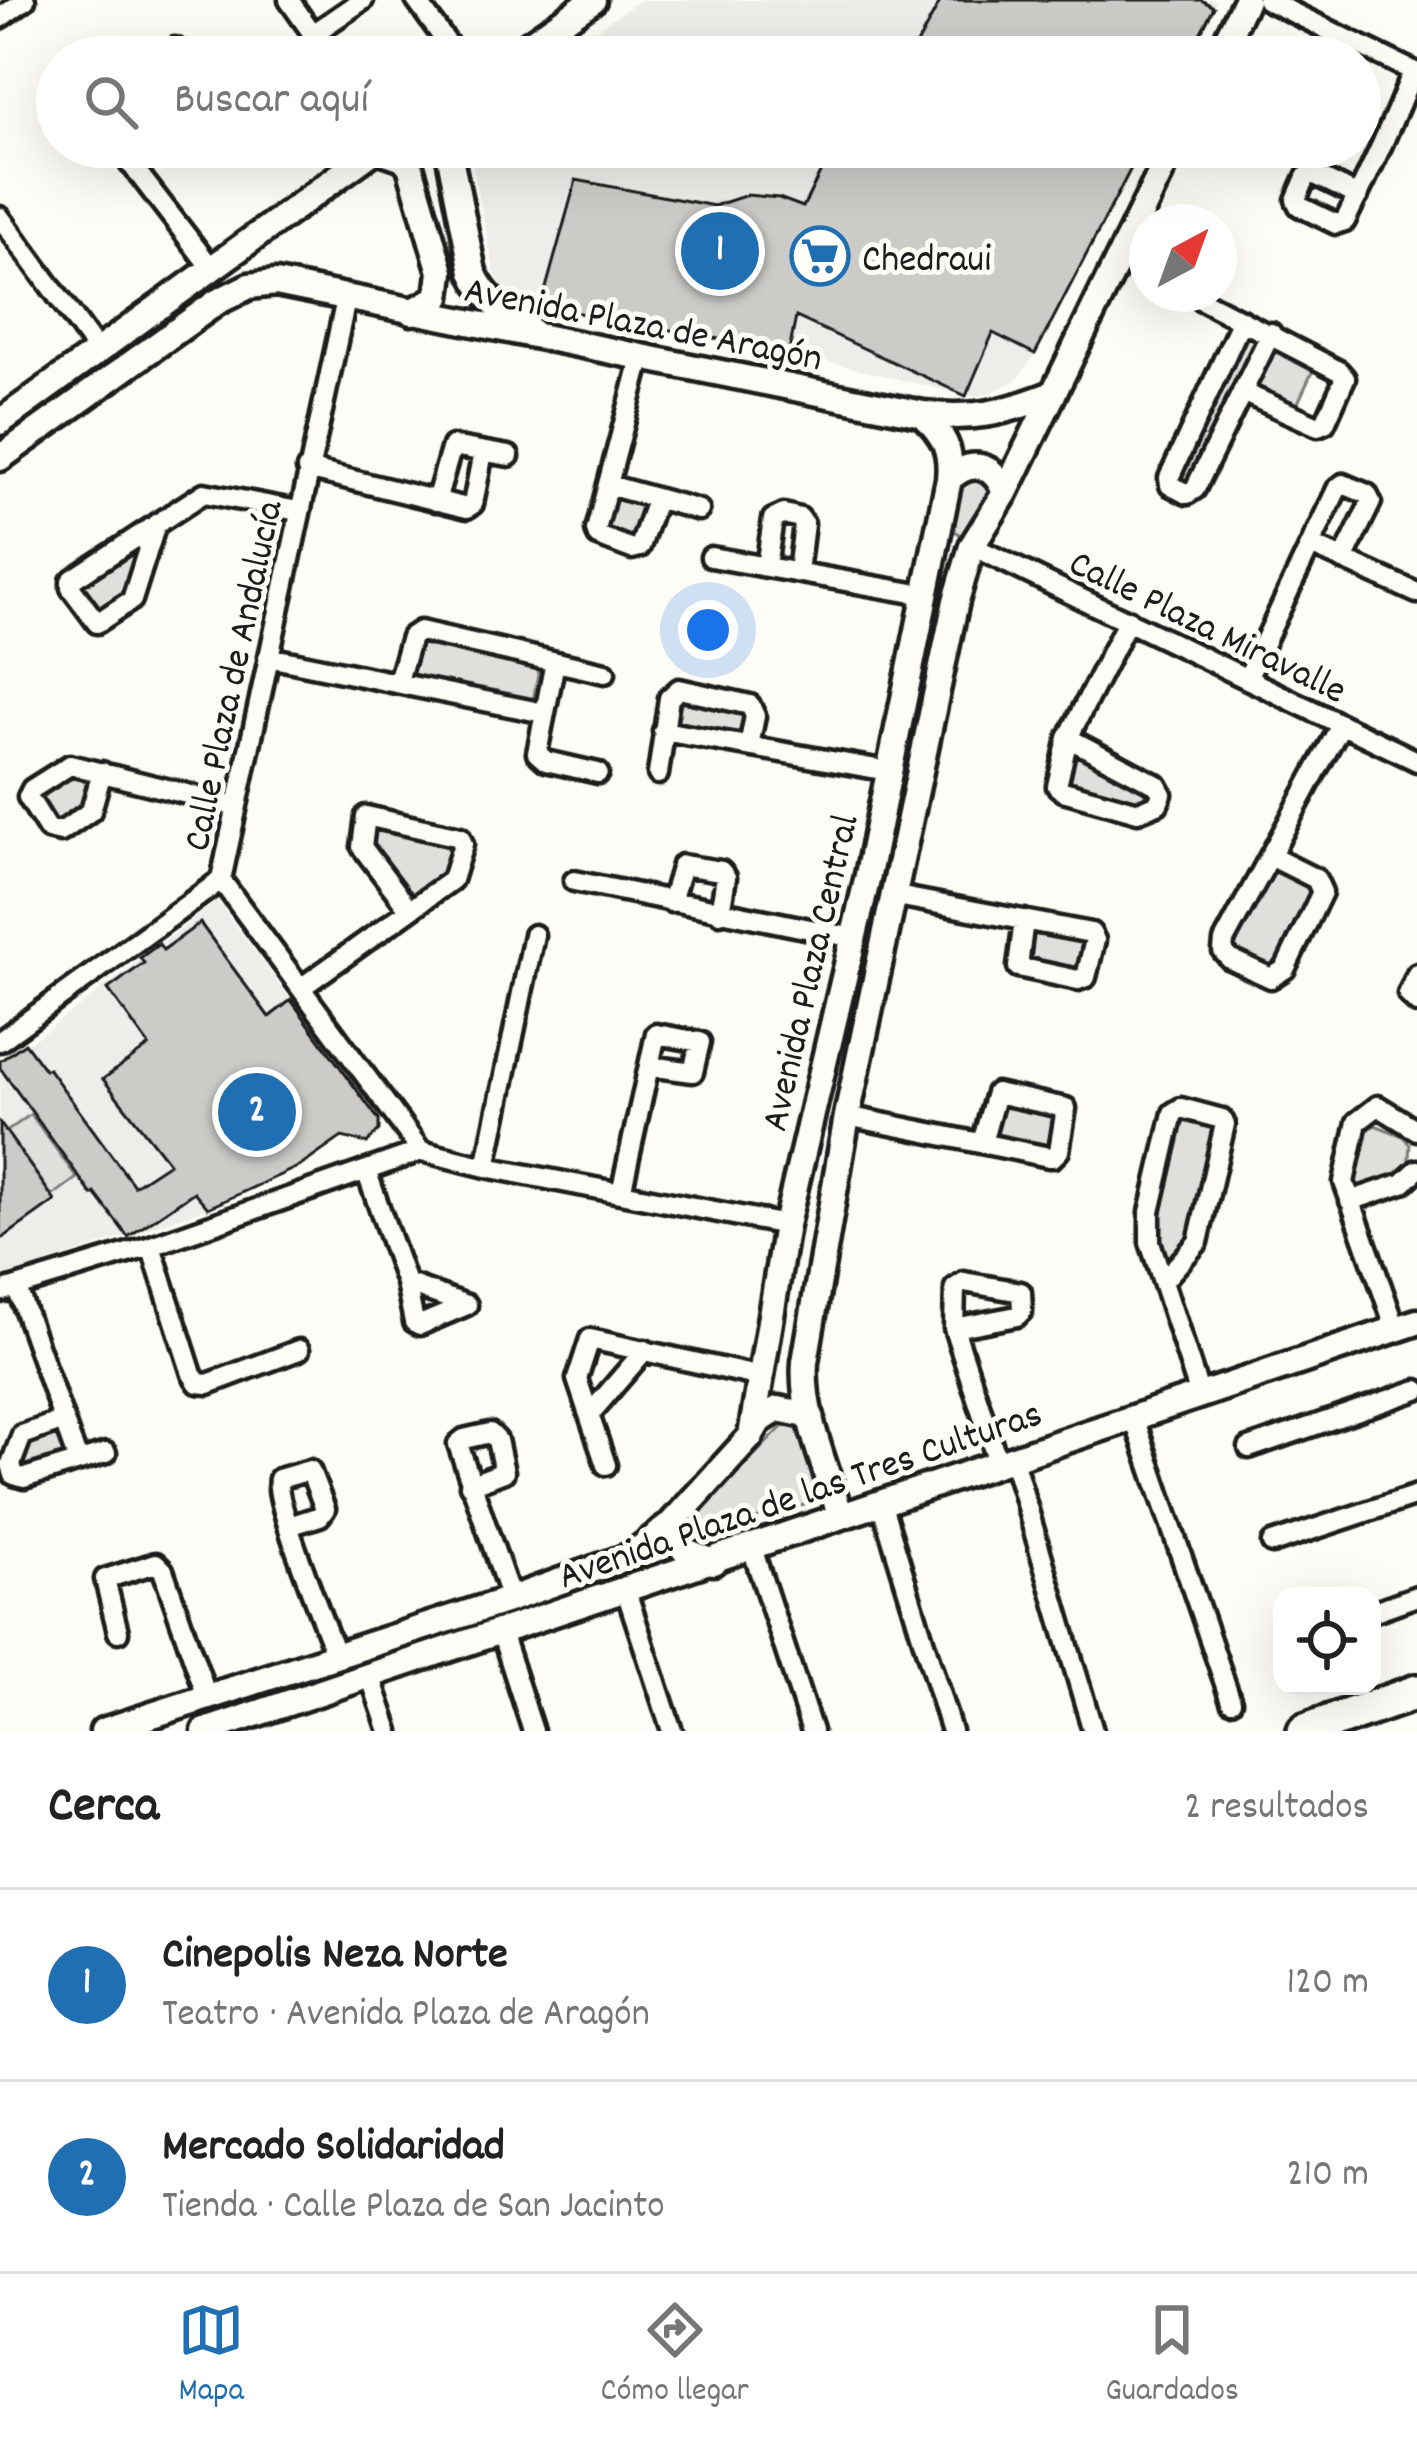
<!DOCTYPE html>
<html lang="es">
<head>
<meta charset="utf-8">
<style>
  :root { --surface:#fff; --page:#f6f6f6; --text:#222; --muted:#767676; --line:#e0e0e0; --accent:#1f6fb2 }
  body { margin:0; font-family:Dekko,sans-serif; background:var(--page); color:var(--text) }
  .controls { position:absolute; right:36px; bottom:36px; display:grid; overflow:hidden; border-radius:24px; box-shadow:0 12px 48px #0002 }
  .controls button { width:108px; height:108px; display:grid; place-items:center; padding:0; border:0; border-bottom:3px solid var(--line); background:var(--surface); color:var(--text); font:60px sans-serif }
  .compass { position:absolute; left:1129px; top:204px; width:108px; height:108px; border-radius:50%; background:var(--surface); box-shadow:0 12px 48px #0002; rotate:41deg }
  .you { position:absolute; left:708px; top:630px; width:42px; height:42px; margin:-30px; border:9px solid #fff; border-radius:50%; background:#1a73e8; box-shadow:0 0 0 18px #1a73e833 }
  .badge { display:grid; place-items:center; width:78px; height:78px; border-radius:50%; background:var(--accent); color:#fff; font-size:39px; font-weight:700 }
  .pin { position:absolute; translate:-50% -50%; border:6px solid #fff; box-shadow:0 3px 12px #0006 }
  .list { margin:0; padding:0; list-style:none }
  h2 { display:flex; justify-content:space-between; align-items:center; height:156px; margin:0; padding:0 48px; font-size:51px }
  h2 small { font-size:39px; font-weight:400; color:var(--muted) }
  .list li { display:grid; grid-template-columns:78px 1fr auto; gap:36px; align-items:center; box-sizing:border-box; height:192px; padding:0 48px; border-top:3px solid var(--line) }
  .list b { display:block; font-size:45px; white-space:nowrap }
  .list p { margin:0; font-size:39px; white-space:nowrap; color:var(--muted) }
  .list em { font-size:39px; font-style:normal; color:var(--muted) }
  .icon { flex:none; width:66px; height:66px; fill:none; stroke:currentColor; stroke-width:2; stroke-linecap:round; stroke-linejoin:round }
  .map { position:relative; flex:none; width:1417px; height:1731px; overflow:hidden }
  .search { position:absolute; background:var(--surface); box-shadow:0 12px 48px #0002; left:36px; right:36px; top:36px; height:132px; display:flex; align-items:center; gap:30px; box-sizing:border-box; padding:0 42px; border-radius:66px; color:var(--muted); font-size:45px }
  .sheet { height:540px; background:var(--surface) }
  nav { display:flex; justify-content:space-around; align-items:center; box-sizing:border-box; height:168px; border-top:3px solid var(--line); background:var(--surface); font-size:33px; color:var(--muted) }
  nav a { display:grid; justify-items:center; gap:6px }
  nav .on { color:var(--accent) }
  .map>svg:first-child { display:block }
  .built { fill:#eeede9 }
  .green { fill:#e0dfdb; stroke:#7e7e7c; stroke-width:3 }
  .building { fill:#cccbc8; stroke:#1c1c1c; stroke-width:3 }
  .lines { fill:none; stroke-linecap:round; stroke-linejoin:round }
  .street-casing { stroke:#1c1c1c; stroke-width:27 }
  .secondary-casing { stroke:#1c1c1c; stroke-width:33 }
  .highway-casing { stroke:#1c1c1c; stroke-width:42 }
  .street { stroke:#fdfcf7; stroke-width:18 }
  .secondary { stroke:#fdfcf7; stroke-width:24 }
  .highway { stroke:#fdfcf7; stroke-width:33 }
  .labels { text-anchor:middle; stroke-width:10; stroke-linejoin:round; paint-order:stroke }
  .poi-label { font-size:39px; fill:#1c1c1c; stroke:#fdfcf7; text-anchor:start }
  .street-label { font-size:39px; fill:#1c1c1c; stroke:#fdfcf7 }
</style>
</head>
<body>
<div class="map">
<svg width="1417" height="1731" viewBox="0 0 1417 1731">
  <rect width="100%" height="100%" fill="#fdfcf7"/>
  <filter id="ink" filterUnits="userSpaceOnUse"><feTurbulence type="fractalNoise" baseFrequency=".00833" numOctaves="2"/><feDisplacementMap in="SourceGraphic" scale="24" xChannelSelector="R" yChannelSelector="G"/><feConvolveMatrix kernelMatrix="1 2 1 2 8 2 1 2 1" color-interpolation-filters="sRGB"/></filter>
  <g filter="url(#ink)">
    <!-- built -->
    <path class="built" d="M 640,0 L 1217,0 L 1188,57 L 557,57 Z
      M 469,147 L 1142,147 L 1035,354 L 1018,379 L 986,395 L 966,396 L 789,352 L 528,306 L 512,298 L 500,285 L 494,270 Z
      M 217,901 L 291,1000 L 134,1120 L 208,1208 L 0,1279 L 0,1061 L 49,1029 Z"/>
    <!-- green -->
    <path class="green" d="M 1246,330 L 1256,336 L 1185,485 L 1175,480 Z
      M 1275,345 L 1316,364 L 1295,409 L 1254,391 Z
      M 971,475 L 989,482 L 992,495 L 966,538 L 951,529 L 952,523 L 960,482 Z
      M 611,495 L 647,506 L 637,544 L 600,533 Z
      M 135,542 L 142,546 L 128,594 L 99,616 L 78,582 Z
      M 418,640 L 540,665 L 532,705 L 410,680 Z
      M 682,697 L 748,709 L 743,737 L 677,725 Z
      M 1078,750 L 1144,787 L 1145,800 L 1140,803 L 1065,783 L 1072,754 Z
      M 69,774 L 92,778 L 85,804 L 53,823 L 35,797 Z
      M 371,827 L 447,847 L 451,852 L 445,875 L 411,900 L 367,845 Z
      M 1274,866 L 1317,889 L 1275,971 L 1230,949 Z
      M 1030,928 L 1090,940 L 1084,973 L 1023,960 Z
      M 1000,1100 L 1060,1112 L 1052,1149 L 992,1136 Z
      M 31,1114 L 77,1178 L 52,1196 L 6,1132 Z
      M 1181,1118 L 1211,1124 L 1214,1131 L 1191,1233 L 1170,1257 L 1164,1255 L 1155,1232 L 1176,1123 Z
      M 1375,1125 L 1403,1136 L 1410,1145 L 1408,1169 L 1361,1190 L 1352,1180 L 1365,1132 Z
      M 792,1426 L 802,1431 L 822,1495 L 818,1501 L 704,1534 L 695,1532 L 695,1516 L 782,1427 Z
      M 59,1431 L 68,1456 L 28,1469 L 22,1465 L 29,1440 Z"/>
    <!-- building -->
    <path class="building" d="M 941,0 L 1201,0 L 1214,7 L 1188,57 L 910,57 Z
      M 833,147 L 1142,147 L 1035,354 L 993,333 L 966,396 L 796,317 L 789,352 L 541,306 L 576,180 L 714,206 L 747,195 L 779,198 L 803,207 Z
      M 200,923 L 269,1017 L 291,1000 L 379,1120 L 379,1130 L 367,1143 L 342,1137 L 302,1165 L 208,1208 L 194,1192 L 128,1237 L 95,1193 L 92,1195 L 0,1068 L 0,1061 L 25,1043 L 45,1070 L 48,1068 L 134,1186 L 169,1163 L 103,1079 L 149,1046 L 108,989 L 144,963 L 140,958 L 159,944 L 163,950 Z
      M 0,1123 L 55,1201 L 0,1240 Z"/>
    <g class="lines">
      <defs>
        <path id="street" d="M 289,0 L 313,34 L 363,0
          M 416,0 L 457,57
          M 1267,0 L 1417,73
          M 0,18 L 25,0
          M 162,57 L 175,48 L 181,57
          M 118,147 L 212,269
          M 130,164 L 154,147
          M 1358,196 L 1313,174 L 1306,177 L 1296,200 L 1299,206 L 1336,224 L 1345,221 C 1370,172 1393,122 1413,71
          M 0,217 L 97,350
          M 1117,257 L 1147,272
          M 1190,294 L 1339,371 L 1345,378 L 1325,423 L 1318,426 L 1242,392
          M 347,295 L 221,880 L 421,1151
          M 1242,320 L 1169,478 L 1170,485 L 1187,494 L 1195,489 L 1271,333
          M 642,355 L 596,530 L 598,536 L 632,549 L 640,547 L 656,500
          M 307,469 L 467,508 L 473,504 L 483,452
          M 608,485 L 699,510
          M 436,501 L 452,446 L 509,456
          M 156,524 L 132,600 L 97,623 L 71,588 L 71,581 L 73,579 L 204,493 L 298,511
          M 1311,545 L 1417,593
          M 972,546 L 1417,761
          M 711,557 L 924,595
          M 766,567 L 773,519 L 784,514 L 800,518 L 804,524 L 798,572
          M 268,657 L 544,713
          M 555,662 L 537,753 L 546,761 L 598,773
          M 1247,679 L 1337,489 L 1343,484 L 1367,494 L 1371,502 L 1343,560
          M 398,681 L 411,637 L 420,631 L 605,673
          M 663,731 L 888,771
          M 1068,738 L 1157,785 L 1162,794 L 1158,804 L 1138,812 L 1063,791 L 1057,786 L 1068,738 L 1128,620
          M 102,772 L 91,811 L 61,832 L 48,829 L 28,797 L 32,789 L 70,765 L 235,806
          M 658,774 L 669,698 L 679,689 L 750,705 L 755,716 L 749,746
          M 1270,856 L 1316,879 L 1322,892 L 1285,969 L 1271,978 L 1230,959 L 1223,951 L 1224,941 L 1341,725
          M 574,881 L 854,938
          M 892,895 L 1091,933 L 1095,940 L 1086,977 L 1078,980 L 1018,967 L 1024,920
          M 671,902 L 682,865 L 721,871 L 726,877 L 720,913
          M 1417,974 L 1408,994 L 1417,1003
          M 302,987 L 452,880 L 463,844 L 460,837 L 366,816 L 362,847 L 409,909
          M 0,1041 L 221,880
          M 847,1116 L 1049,1157 L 1053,1157 L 1059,1151 L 1066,1108 L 996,1093 L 982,1143
          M 486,1167 L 534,935
          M 367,1173 L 406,1283 L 414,1322 L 420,1325 L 467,1305
          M 621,1193 L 656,1034 L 700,1042 L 693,1072 L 649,1066
          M 1350,1201 L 1403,1183 L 1417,1170
          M 151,1246 L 192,1374 L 198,1383 L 208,1384 L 299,1350
          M 1165,1279 L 1198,1242 L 1225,1124 L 1222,1119 L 1181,1108 L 1173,1113 L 1150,1212 L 1150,1242 L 1200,1395
          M 406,1283 L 467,1305
          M 17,1288 L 78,1461
          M 0,1292 L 151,1246 L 421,1151 L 486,1167 L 786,1225
          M 954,1328 L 1017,1316 L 1022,1311 L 1021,1292 L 964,1282 L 955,1288 L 954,1328 L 998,1462
          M 1396,1329 L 1344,1182 L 1357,1122 L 1378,1106 L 1417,1130
          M 589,1415 L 645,1350
          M 1133,1415 L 1231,1701
          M 64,1420 L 22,1435 L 11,1464 L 14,1475 L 24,1478 L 106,1453
          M 1249,1448 L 1417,1390
          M 1012,1456 L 1093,1731
          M 606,1465 L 577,1379 L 590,1339 L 761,1377
          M 470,1485 L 504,1472 L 497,1440 L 490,1433 L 464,1439 L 458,1444 L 511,1599
          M 881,1502 L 951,1731
          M 289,1526 L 320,1516 L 325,1509 L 310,1470 L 279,1479 C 272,1497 326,1628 336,1656
          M 1272,1543 L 1417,1495
          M 752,1548 L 812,1731
          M 626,1591 L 672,1731
          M 1372,1612 L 1417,1596
          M 118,1632 L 105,1579 L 156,1563 L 163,1570 L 207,1697
          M 501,1632 L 533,1731
          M 370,1675 L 389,1731"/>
        <path id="secondary" d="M 510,57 L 593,0
          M 1218,57 L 1246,0
          M 448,147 L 473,272 C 485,300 507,314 532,332
          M 377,149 L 403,158 L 410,166 L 441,272 L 438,297 L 412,312
          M 0,422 L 379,147
          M 0,458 L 217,302 L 249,286 L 276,283 L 923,414 C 973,420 1003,413 1050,395
          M 949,479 C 972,458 994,464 1005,493
          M 752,1433 L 759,1421 L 778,1409 L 811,1416
          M 840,1514 C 826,1467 801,1413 805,1362 L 847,1116 L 956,601 L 972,546 L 1005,493 L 1173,147
          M 669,1526 L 684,1550 L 713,1562
          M 103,1731 L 511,1599 L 630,1556 L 669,1526 L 751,1436 L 786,1225 L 867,880 L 949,479 C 952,449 944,436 923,414
          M 205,1731 L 1417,1322"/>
        <path id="highway" d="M 1305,1731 L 1417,1692"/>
      </defs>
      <!-- street casing -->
      <use href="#street" class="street-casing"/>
      <!-- secondary casing -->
      <use href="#secondary" class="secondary-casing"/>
      <!-- highway casing -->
      <use href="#highway" class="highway-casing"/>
      <!-- street -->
      <use href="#street" class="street"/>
      <!-- secondary -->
      <use href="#secondary" class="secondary"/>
      <!-- highway -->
      <use href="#highway" class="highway"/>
    </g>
  </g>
  <!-- icons -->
  <defs>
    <symbol id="supermarket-ring" viewBox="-11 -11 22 22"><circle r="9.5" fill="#fdfcf7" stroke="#1f6fb2" stroke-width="1.5"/><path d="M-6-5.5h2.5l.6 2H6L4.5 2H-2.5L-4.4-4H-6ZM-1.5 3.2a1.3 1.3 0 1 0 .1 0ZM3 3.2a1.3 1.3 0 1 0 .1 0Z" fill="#1f6fb2"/></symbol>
  </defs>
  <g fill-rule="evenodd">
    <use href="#supermarket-ring" x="787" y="223" width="66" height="66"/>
  </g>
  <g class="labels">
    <!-- poi labels -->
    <g class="poi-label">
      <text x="862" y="270">Chedraui</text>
    </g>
    <!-- street labels -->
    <g class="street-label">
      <text transform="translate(644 321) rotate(11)" y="14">Avenida Plaza de Aragón</text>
      <text transform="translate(1209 624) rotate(26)" y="14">Calle Plaza Miravalle</text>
      <text transform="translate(230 675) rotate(-78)" y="14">Calle Plaza de Andalucía</text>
      <text transform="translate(807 972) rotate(-77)" y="14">Avenida Plaza Central</text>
      <text transform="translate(799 1492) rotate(-19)" y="14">Avenida Plaza de las Tres Culturas</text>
    </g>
  </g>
</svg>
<div class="controls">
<button><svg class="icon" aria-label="locate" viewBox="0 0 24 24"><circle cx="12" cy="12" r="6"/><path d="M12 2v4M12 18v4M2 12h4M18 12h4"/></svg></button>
</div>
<svg class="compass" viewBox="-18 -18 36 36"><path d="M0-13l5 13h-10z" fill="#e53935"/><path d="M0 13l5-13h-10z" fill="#767676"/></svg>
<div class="you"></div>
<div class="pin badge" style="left:720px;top:251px">1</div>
<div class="pin badge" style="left:257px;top:1112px">2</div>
<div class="search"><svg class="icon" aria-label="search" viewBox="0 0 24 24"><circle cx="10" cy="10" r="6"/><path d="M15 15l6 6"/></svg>Buscar aquí</div>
</div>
<section class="sheet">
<h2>Cerca<small>2 resultados</small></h2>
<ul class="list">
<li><span class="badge">1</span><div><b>Cinepolis Neza Norte</b><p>Teatro · Avenida Plaza de Aragón</p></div><em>120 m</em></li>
<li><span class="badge">2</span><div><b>Mercado Solidaridad</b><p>Tienda · Calle Plaza de San Jacinto</p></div><em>210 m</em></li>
</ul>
</section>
<nav>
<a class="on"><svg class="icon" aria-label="map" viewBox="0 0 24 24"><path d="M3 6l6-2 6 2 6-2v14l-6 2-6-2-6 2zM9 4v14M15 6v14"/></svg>Mapa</a>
<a><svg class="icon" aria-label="directions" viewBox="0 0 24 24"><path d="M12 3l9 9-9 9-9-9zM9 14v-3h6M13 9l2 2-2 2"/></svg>Cómo llegar</a>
<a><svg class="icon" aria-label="saved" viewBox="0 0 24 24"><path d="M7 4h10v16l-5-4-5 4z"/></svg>Guardados</a>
</nav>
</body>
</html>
